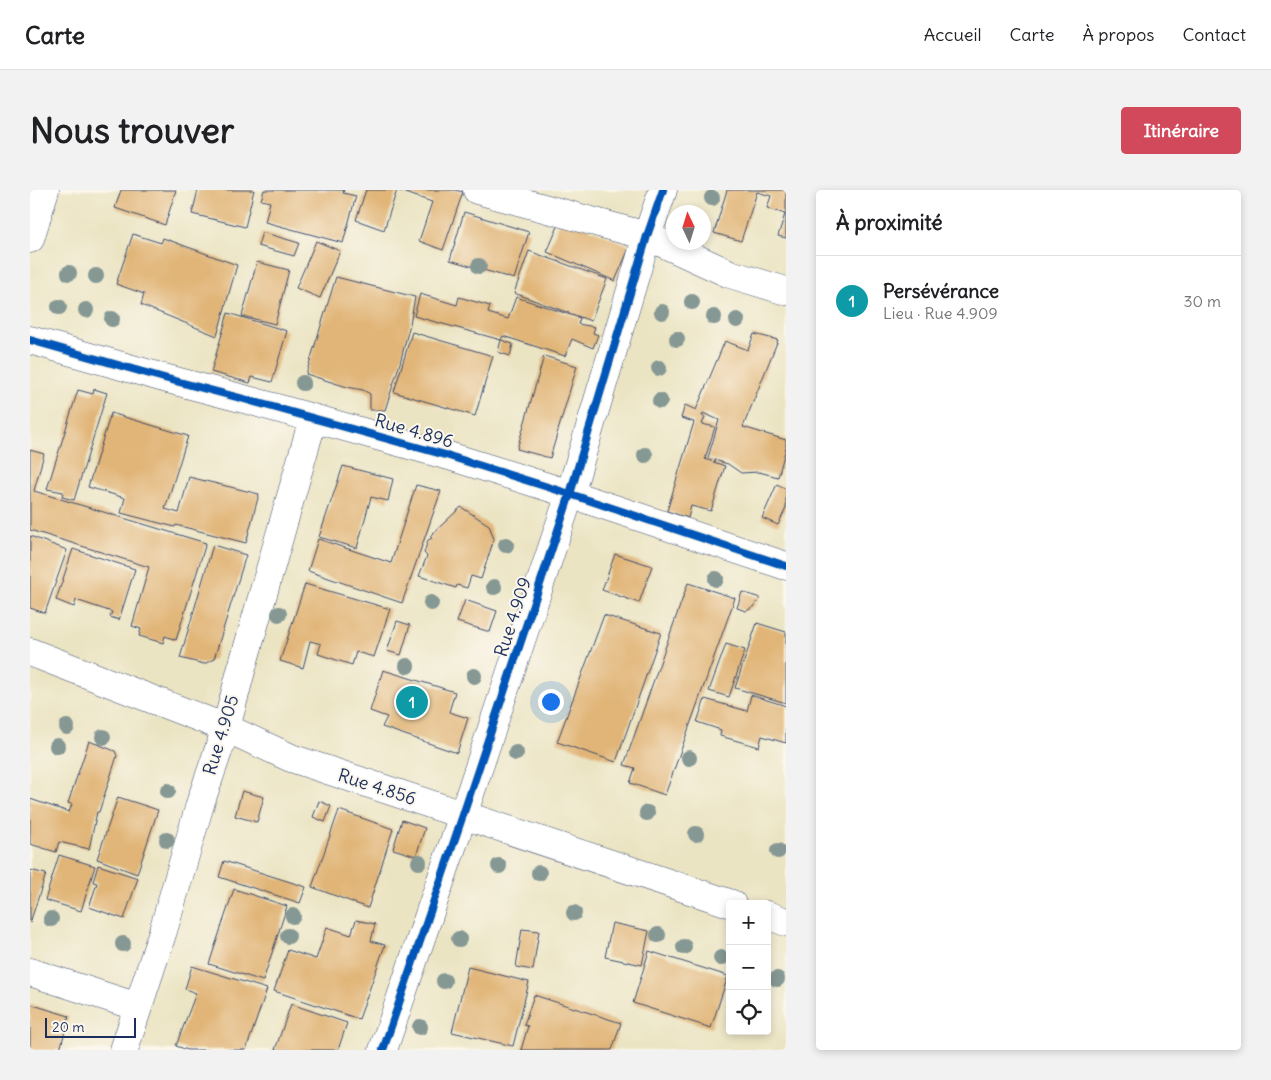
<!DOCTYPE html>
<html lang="fr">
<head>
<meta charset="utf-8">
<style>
  :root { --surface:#fff; --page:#f2f2f2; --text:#202124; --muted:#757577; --line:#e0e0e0; --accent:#d1495b }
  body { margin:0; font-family:Delius,sans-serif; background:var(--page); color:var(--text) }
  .controls { position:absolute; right:15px; bottom:15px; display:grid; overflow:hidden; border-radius:5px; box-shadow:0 2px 8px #0003 }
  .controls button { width:45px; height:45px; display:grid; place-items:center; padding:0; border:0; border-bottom:1px solid var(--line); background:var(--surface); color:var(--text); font:25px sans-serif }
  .compass { position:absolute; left:636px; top:15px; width:45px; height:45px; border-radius:50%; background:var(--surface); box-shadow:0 2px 8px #0003; rotate:356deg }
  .scale { position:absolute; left:15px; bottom:12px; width:91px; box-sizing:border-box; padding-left:5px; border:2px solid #1b2f5e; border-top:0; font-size:14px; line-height:18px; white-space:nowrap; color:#1b2f5e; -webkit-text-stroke:4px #fbf7ec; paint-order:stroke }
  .you { position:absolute; left:520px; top:511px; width:18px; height:18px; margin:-12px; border:4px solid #fff; border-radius:50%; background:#1a73e8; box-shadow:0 0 0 8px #1a73e833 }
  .badge { display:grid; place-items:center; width:32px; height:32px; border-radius:50%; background:var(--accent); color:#fff; font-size:16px; font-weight:700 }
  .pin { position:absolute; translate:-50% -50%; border:2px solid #fff; box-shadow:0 1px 5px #0006 }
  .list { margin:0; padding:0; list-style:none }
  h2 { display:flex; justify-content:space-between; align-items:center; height:65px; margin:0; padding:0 20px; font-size:21px }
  h2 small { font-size:16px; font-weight:400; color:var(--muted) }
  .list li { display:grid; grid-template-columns:32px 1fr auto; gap:15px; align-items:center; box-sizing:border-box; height:90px; padding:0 20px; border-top:1px solid var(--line) }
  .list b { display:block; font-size:19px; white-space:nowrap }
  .list p { margin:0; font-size:16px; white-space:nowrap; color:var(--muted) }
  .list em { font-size:16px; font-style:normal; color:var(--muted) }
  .icon { flex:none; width:28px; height:28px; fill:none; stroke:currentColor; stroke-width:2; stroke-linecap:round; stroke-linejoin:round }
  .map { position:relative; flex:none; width:756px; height:860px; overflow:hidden; border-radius:5px }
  header { display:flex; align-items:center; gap:30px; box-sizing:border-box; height:70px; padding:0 25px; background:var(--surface); border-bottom:1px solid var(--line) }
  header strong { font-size:24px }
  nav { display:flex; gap:28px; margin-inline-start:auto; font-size:18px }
  .intro { display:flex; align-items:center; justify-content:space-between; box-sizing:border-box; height:120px; padding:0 30px }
  h1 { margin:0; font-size:35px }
  .button { padding:12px 22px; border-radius:5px; background:var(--accent); color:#fff; font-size:18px; font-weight:700 }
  main { display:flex; gap:30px; padding:0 30px }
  aside { flex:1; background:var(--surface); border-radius:5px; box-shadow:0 2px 8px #0003 }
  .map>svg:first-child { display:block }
  .building { fill:#e1b578 }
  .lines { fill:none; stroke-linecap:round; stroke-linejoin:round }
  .minor-casing { stroke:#3a4a6d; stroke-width:29 }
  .minor { stroke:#fff; stroke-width:28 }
  .cycleway-casing { stroke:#fbf7ec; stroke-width:11 }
  .cycleway { stroke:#0057b8; stroke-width:8 }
  .tree { fill:#869894 }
  .labels { text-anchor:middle; stroke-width:4; stroke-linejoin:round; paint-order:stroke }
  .street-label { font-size:18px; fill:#1b2f5e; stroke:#fbf7ec }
</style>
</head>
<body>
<header>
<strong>Carte</strong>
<nav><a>Accueil</a><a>Carte</a><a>À propos</a><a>Contact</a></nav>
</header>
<div class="intro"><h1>Nous trouver</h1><a class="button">Itinéraire</a></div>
<main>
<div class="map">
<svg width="756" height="860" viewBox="0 0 756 860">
  <rect width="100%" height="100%" fill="#fbf7ec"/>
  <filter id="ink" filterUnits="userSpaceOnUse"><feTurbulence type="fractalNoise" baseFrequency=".02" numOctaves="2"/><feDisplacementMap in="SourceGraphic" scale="10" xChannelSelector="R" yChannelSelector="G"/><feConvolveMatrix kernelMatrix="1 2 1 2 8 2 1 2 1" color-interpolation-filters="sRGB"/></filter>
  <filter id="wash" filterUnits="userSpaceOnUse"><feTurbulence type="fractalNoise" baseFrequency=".0096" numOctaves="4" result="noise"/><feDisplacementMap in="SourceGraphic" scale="20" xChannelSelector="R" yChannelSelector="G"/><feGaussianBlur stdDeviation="1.12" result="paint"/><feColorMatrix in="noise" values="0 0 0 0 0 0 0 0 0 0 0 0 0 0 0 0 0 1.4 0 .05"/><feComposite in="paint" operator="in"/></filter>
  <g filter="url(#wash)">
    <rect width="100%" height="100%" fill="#ebe4c3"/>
    <g id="blocks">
      <!-- building -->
      <path class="building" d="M 91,0 L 146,0 L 135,35 L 85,18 Z
        M 168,0 L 224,0 L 215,37 L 162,24 Z
        M 234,0 L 314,0 L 313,3 L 326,6 L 313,53 L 235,32 L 240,12 L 231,10 Z
        M 336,0 L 425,0 L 433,2 L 413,60 L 389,51 L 402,12 L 367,0 L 354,40 L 326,30 Z
        M 697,0 L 756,0 L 756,48 L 748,46 L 755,24 L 737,18 L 741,6 L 727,2 L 711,51 L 684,43 Z
        M 434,22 L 499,42 L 484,89 L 420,70 Z
        M 532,27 L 600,56 L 585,91 L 517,62 Z
        M 232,42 L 269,53 L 264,66 L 228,56 Z
        M 103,44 L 131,53 L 133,48 L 207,75 L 187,146 L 111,115 L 114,104 L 86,94 Z
        M 286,51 L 310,61 L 290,108 L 266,98 Z
        M 499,61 L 577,89 L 561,131 L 484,103 Z
        M 227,72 L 259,80 L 245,134 L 212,126 Z
        M 306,87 L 385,107 L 380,134 L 370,173 L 355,220 L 340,220 L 340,204 L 333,200 L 317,197 L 276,184 Z
        M 390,104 L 427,115 L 429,107 L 460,116 L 458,123 L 478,129 L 486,107 L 550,128 L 548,134 L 565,137 L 563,143 L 568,145 L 563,158 L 542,149 L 535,166 L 473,146 L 471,150 L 384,126 Z
        M 198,123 L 257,141 L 242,192 L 222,187 L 220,193 L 181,182 Z
        M 382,142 L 463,166 L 445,226 L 364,202 Z
        M 724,144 L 748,150 L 713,237 L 756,250 L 756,258 L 748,287 L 729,282 L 711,283 L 698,274 L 678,268 L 689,230 L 673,223 L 672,226 L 675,227 L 672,234 L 685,237 L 675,269 L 695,276 L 681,321 L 661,316 L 658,328 L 637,321 L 664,232 L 651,228 L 655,215 L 666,220 L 695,151 L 718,160 Z
        M 471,150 L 483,154 L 480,166 L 468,162 Z
        M 514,166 L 547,176 L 520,268 L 487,259 Z
        M 64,199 L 77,203 L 44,310 L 32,307 L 33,302 L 17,299 L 48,200 L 63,204 Z
        M 81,223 L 158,246 L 135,319 L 149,323 L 159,287 L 229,304 L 216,353 L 146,335 L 145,337 L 91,323 L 95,308 L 58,297 Z
        M 0,260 L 14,264 L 4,301 L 176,353 L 146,450 L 135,446 L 133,453 L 109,446 L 111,439 L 102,436 L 119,377 L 0,340 Z
        M 313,276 L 363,289 L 358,311 L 341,307 L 327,358 L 289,347 Z
        M 747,294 L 756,299 L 756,318 L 748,335 L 732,328 Z
        M 386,295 L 411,301 L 372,413 L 278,381 L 288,349 L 361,373 Z
        M 431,317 L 459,335 L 464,349 L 451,389 L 441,386 L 437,398 L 427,395 L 426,398 L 389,386 L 397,366 L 394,363 L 398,350 L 402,348 L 400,346 Z
        M 0,346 L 37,360 L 15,423 L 0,418 Z
        M 183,355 L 216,365 L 184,469 L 174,474 L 150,468 Z
        M 43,359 L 105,379 L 89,430 L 80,427 L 82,422 L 46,410 L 44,417 L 26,410 Z
        M 585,364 L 622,376 L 609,413 L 572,400 Z
        M 658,393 L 705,408 L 635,605 L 600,593 L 605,578 L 594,575 Z
        M 275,394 L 360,419 L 344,467 L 326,462 L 322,475 L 288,464 L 291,454 L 280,451 L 273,478 L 250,471 Z
        M 712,402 L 730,408 L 724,417 L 716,421 L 707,418 Z
        M 435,410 L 467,421 L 460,442 L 427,432 Z
        M 574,425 L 631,443 L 586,572 L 527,552 Z
        M 367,431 L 380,435 L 371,465 L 357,461 Z
        M 727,433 L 756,442 L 756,513 L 705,498 Z
        M 696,454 L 715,460 L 699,507 L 679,501 Z
        M 353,480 L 425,502 L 419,522 L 438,528 L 427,563 L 352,537 L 357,527 L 340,521 Z
        M 721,505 L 756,516 L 756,553 L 732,546 L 729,557 L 690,546 L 691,540 L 667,532 L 675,509 L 717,521 Z
        M 59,551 L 85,561 L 87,566 L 69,622 L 67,622 L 59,659 L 29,652 L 26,662 L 0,654 L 0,609 L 39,622 L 42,614 L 38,613 Z
        M 212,601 L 234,607 L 227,632 L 205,626 Z
        M 88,607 L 128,620 L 107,684 L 67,669 Z
        M 289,611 L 301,616 L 295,632 L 283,627 Z
        M 309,620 L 363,639 L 338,718 L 282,697 Z
        M 372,630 L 395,638 L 386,666 L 363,659 Z
        M 29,665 L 65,676 L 51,721 L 15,710 Z
        M 194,671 L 276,697 L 270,713 L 189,687 Z
        M 68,675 L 108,688 L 94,729 L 59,717 L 67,693 L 63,692 Z
        M 0,680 L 16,684 L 0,733 Z
        M 204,699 L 257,716 L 233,791 L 179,774 Z
        M 326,730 L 345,734 L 341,751 L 355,755 L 329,829 L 244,801 L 258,760 L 286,769 L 297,737 L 321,745 Z
        M 582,733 L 619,741 L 612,775 L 575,767 Z
        M 492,739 L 509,741 L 503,780 L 486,777 Z
        M 619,761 L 698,786 L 681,838 L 603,813 Z
        M 162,776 L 237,799 L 216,860 L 158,860 L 146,856 L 166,803 L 155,799 Z
        M 438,777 L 499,792 L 483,856 L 422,842 Z
        M 504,805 L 591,833 L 582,860 L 491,860 L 498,836 L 494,835 Z
        M 0,814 L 39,826 L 30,860 L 0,860 Z
        M 261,814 L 317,833 L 308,860 L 245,860 Z"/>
    </g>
  </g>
  <g filter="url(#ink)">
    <use href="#blocks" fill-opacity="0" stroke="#3a4a6d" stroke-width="1"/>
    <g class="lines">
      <defs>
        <path id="minor" d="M 447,0 L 617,46 L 700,84 L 756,101
          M 0,49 L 15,0
          M 0,150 L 134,188 L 214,209 L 419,266 L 540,304 L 756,376
          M 0,462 L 196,538 L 261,568 L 702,714
          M 737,725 L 756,732
          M 0,782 L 108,817
          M 94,860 L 133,741 L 171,611 L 196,538 L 211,481 L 283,229
          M 353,860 L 433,625 L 540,304 L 617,46 L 633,0"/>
      </defs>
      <!-- minor casing -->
      <use href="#minor" class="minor-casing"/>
      <!-- minor -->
      <use href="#minor" class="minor"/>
      <defs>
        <path id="cycleway" d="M 0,150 L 134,188 L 214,209 L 419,266 L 540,304 L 756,376
          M 353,860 L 433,625 L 540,304 L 617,46 L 633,0"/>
      </defs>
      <!-- cycleway casing -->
      <use href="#cycleway" class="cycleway-casing"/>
      <!-- cycleway -->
      <use href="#cycleway" class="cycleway"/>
    </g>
    <!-- trees -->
    <g class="tree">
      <circle cx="682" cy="8" r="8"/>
      <circle cx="449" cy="76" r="8"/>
      <circle cx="39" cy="83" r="8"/>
      <circle cx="66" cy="86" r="8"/>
      <circle cx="662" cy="112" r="8"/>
      <circle cx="29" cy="117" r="8"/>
      <circle cx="56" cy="120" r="8"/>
      <circle cx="632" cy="122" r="8"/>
      <circle cx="684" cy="127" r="8"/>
      <circle cx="82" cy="129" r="8"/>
      <circle cx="707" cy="130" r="8"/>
      <circle cx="647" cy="149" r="8"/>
      <circle cx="629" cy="178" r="8"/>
      <circle cx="273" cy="193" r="8"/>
      <circle cx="630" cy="211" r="8"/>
      <circle cx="615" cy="265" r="8"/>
      <circle cx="476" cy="355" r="8"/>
      <circle cx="686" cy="389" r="8"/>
      <circle cx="464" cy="397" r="8"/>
      <circle cx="401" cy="413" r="8"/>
      <circle cx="249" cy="424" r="8"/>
      <circle cx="377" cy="476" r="8"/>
      <circle cx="444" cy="486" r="8"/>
      <circle cx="37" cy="537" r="8"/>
      <circle cx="73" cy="547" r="8"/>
      <circle cx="27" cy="556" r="8"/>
      <circle cx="486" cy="563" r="8"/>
      <circle cx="659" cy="568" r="8"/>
      <circle cx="138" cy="601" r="8"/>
      <circle cx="617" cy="623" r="8"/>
      <circle cx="666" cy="644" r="8"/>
      <circle cx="137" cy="650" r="8"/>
      <circle cx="748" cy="661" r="8"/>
      <circle cx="389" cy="672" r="8"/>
      <circle cx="469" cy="676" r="8"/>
      <circle cx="509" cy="683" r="8"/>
      <circle cx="544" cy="723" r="8"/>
      <circle cx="263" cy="726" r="8"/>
      <circle cx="21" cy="729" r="8"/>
      <circle cx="628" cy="745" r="8"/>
      <circle cx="258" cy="746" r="8"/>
      <circle cx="429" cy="749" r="8"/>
      <circle cx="93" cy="754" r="8"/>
      <circle cx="654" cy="757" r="8"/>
      <circle cx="691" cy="768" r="8"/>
      <circle cx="747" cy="789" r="8"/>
      <circle cx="414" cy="791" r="8"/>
      <circle cx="390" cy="837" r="8"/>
    </g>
  </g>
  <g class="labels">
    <!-- street labels -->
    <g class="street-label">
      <text transform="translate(384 241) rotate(16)" y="6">Rue 4.896</text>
      <text transform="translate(483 427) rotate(-72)" y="6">Rue 4.909</text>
      <text transform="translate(191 545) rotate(-73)" y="6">Rue 4.905</text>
      <text transform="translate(347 597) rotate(18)" y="6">Rue 4.856</text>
    </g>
  </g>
</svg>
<div class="controls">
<button>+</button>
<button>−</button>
<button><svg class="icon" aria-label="locate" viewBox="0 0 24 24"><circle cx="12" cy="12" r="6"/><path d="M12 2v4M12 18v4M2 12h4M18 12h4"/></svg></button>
</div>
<svg class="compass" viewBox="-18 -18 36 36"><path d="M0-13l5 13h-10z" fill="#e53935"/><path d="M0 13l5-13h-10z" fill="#757577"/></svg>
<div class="scale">20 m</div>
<div class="you"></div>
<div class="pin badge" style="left:382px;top:512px;background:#0f9aa8">1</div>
</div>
<aside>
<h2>À proximité<small></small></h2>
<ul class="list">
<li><span class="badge" style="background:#0f9aa8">1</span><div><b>Persévérance</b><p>Lieu · Rue 4.909</p></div><em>30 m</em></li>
</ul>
</aside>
</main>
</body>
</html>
